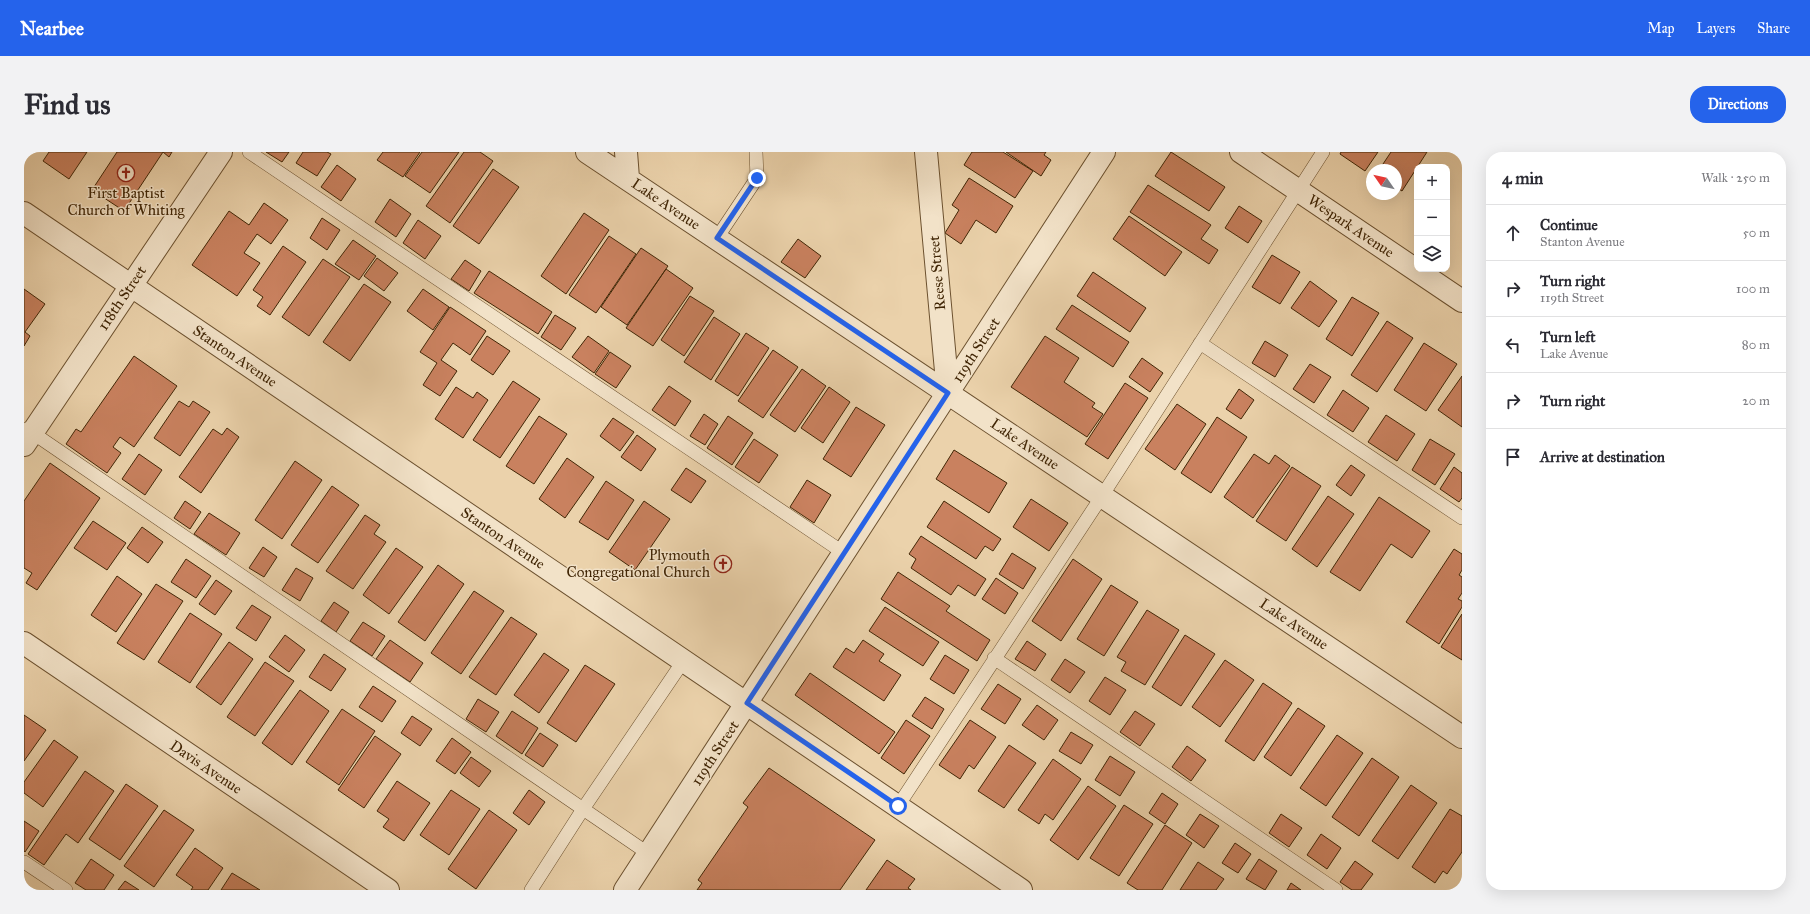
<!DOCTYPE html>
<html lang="en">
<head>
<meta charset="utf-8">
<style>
  :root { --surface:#fff; --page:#f2f2f3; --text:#2b2b33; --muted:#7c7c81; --line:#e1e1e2; --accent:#2563eb }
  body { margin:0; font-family:"IM FELL Great Primer",serif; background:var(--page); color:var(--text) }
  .controls { position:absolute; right:12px; top:12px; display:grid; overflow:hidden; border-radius:8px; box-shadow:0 4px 16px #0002 }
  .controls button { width:36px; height:36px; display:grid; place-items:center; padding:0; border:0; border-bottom:1px solid var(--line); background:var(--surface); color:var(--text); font:20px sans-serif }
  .compass { position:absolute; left:1342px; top:12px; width:36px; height:36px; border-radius:50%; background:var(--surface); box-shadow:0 4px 16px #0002; rotate:304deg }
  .stop { position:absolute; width:12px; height:12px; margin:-9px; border:3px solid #2563eb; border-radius:50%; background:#fff }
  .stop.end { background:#2563eb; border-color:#fff; box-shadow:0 1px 4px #0008 }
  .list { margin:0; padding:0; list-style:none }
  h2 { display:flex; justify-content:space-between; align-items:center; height:52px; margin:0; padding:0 16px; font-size:17px }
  h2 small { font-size:13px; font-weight:400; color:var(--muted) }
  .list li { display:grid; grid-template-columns:26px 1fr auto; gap:12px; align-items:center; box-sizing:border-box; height:56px; padding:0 16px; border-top:1px solid var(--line) }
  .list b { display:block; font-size:15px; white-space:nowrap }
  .list p { margin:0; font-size:13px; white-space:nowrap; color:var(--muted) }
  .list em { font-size:13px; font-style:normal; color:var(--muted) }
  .icon { flex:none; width:22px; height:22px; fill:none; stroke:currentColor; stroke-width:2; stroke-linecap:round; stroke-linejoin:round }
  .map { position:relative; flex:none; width:1438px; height:738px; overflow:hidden; border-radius:16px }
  header { display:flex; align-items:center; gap:24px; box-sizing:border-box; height:56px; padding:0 20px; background:var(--accent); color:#fff }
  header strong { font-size:19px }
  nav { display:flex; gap:22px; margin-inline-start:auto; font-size:14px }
  .intro { display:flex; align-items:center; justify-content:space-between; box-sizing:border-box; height:96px; padding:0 24px }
  h1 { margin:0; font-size:28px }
  .button { padding:10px 18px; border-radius:16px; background:var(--accent); color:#fff; font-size:14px; font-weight:700 }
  main { display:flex; gap:24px; padding:0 24px }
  aside { flex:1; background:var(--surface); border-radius:16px; box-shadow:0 4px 16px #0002 }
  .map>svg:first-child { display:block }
  .building { fill:#c9815f; stroke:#412606 }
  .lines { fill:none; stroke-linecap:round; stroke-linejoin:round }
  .service-casing { stroke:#6c512f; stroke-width:14 }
  .minor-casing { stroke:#6c512f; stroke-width:24 }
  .tertiary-casing { stroke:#6c512f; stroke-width:24 }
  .service { stroke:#f2e2c8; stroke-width:13 }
  .minor { stroke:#f2e2c8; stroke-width:22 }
  .tertiary { stroke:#f2e2c8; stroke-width:22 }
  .route { stroke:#2563eb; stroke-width:5 }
  .labels { text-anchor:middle; stroke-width:3; stroke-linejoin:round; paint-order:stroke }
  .poi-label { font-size:15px; fill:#412606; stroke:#f2e2c8 }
  .street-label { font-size:15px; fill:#412606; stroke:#f2e2c8 }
</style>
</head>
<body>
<header>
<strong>Nearbee</strong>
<nav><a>Map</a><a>Layers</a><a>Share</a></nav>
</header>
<div class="intro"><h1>Find us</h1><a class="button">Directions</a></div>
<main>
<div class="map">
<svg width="1438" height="738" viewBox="0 0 1438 738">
  <rect width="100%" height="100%" fill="#ebd2ab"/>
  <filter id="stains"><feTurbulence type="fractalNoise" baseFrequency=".005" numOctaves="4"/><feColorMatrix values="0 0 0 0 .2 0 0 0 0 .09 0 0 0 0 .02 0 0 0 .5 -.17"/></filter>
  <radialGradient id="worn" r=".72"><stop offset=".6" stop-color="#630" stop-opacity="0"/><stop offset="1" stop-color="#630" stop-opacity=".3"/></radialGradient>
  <!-- building -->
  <path class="building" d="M 25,0 L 63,0 L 45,27 L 19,9 Z
    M 93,0 L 148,0 L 145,5 L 139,0 L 100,59 L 68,38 Z
    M 242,0 L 265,0 L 258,10 Z
    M 279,0 L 303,0 L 307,2 L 293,24 L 272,11 Z
    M 359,0 L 396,0 L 379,25 L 353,8 Z
    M 398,0 L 435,0 L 406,41 L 381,24 Z
    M 440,0 L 456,0 L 469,9 L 426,71 L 402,54 Z
    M 948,0 L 979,0 L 1009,19 L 991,46 L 940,13 Z
    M 982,0 L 1022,0 L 1020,3 L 1027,8 L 1017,24 Z
    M 1147,0 L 1201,35 L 1185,59 L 1131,24 Z
    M 1317,0 L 1354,0 L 1341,19 L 1316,2 Z
    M 1367,0 L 1403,0 L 1378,39 L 1372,35 L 1372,18 L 1355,18 Z
    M 313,13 L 332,27 L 317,49 L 297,35 Z
    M 469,17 L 495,35 L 455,92 L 429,74 Z
    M 945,26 L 989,54 L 972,81 L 952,68 L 937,92 L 921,81 L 935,58 L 928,53 Z
    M 1124,33 L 1187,73 L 1177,87 L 1194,98 L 1185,112 L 1106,60 Z
    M 366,47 L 387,62 L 372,85 L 351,70 Z
    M 240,51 L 264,68 L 247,92 L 233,82 L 220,101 L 236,111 L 213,144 L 168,113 L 205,59 L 225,73 Z
    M 1215,54 L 1238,69 L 1224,91 L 1201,76 Z
    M 560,61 L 585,78 L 542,142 L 517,124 Z
    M 1105,64 L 1158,100 L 1141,124 L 1089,87 Z
    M 298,66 L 316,78 L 303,98 L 286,86 Z
    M 394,68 L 417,84 L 401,107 L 379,91 Z
    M 585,84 L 612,102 L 572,161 L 545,143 Z
    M 774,87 L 797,104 L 781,126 L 757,110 Z
    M 329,88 L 352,104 L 335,128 L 311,112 Z
    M 259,94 L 282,110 L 246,163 L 233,154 L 239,145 L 229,138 Z
    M 617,96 L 644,114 L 603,173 L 577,155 Z
    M 1248,103 L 1276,120 L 1256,152 L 1228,135 Z
    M 353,106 L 374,121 L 360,139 L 340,124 Z
    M 299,107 L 326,125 L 285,184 L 258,165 Z
    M 441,108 L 457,119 L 445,139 L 427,127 Z
    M 642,117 L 669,136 L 629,194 L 602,176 Z
    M 465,119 L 528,160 L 514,182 L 450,141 Z
    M 1069,120 L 1122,156 L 1106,180 L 1053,144 Z
    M 1286,129 L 1313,149 L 1295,175 L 1267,156 Z
    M 340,132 L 367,150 L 326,209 L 299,190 Z
    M 0,137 L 21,152 L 1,180 L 6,184 L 0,194 Z
    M 399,137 L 425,155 L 409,178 L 383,159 Z
    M 666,144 L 690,159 L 660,204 L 637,188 Z
    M 1328,145 L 1355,161 L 1328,204 L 1302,187 Z
    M 1048,153 L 1105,190 L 1089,215 L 1032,177 Z
    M 426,155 L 462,179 L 446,203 L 429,191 L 417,208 L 433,219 L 416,244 L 399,233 L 413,211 L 396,200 Z
    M 531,163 L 552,176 L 537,198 L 517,185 Z
    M 690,165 L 716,182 L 687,228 L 660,210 Z
    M 1363,169 L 1389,186 L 1353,240 L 1327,223 Z
    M 722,181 L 745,196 L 714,244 L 691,229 Z
    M 463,184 L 486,199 L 469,223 L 447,208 Z
    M 564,184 L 585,199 L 570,221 L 548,205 Z
    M 1021,184 L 1055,206 L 1040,230 L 1071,251 L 1068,255 L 1079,262 L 1063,285 L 987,235 Z
    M 1241,189 L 1264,203 L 1251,225 L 1228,211 Z
    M 1400,191 L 1433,212 L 1402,259 L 1370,238 Z
    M 749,198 L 774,215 L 739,266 L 714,249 Z
    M 586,200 L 607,214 L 592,236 L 571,222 Z
    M 110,204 L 153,234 L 110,295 L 96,285 L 89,295 L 97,301 L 83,321 L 42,292 L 52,277 L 57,280 Z
    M 1118,206 L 1139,221 L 1126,240 L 1105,225 Z
    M 1286,212 L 1307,225 L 1290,251 L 1269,237 Z
    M 778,217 L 802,234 L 771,280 L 746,263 Z
    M 1438,224 L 1438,275 L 1414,258 Z
    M 489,229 L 516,247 L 476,306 L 449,288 Z
    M 1101,231 L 1124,246 L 1084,307 L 1061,292 Z
    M 645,234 L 667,249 L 651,274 L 628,258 Z
    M 432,235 L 449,246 L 453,240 L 464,248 L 439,286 L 411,267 Z
    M 805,235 L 826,250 L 799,291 L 777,276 Z
    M 1215,237 L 1230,248 L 1217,267 L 1202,257 Z
    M 1319,238 L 1345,256 L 1329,280 L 1303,263 Z
    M 155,249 L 165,255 L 169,249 L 186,260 L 156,304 L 130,286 Z
    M 1153,252 L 1182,272 L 1151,318 L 1121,297 Z
    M 832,255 L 861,273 L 827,325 L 799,307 Z
    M 680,262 L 694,272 L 681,293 L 666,284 Z
    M 1362,263 L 1391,282 L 1373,309 L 1344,290 Z
    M 515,264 L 543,282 L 510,332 L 482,314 Z
    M 704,264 L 729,281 L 708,313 L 683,296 Z
    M 1193,265 L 1223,285 L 1187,341 L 1157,321 Z
    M 589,266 L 610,280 L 596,299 L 576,284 Z
    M 203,276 L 215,285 L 177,341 L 155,325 L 189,277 L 198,283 Z
    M 613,283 L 632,297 L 617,319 L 597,305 Z
    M 730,287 L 754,303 L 735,331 L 711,315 Z
    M 1406,287 L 1431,302 L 1411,333 L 1388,318 Z
    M 930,298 L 983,331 L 965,361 L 912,327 Z
    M 115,302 L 138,318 L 121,343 L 98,327 Z
    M 1230,302 L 1245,312 L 1251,303 L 1266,314 L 1229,366 L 1200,345 Z
    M 543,306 L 570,325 L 541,366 L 515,347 Z
    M 271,309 L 298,328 L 258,387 L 231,368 Z
    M 26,311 L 76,346 L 13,438 L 2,431 L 8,421 L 0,416 L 0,349 Z
    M 1327,313 L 1341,323 L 1327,344 L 1312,333 Z
    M 1268,315 L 1297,334 L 1262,389 L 1232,369 Z
    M 1430,315 L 1438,321 L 1438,346 L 1435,350 L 1416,337 Z
    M 662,316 L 682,329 L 667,351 L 647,338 Z
    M 783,328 L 807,343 L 790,371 L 766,355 Z
    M 582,329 L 610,348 L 584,388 L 555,370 Z
    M 308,334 L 335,353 L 294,411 L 267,393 Z
    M 1304,344 L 1330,362 L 1293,415 L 1268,397 Z
    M 1355,345 L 1406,379 L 1388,406 L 1367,392 L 1336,439 L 1306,420 Z
    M 1007,347 L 1044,371 L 1025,399 L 989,375 Z
    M 161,349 L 177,360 L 166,377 L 150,366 Z
    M 620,349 L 646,367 L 611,418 L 585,400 Z
    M 920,349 L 977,387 L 969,399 L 961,394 L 952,407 L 903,375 Z
    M 185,361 L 216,381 L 202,403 L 170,382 Z
    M 341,363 L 356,373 L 350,382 L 362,390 L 329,437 L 302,419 Z
    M 69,369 L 102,391 L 83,418 L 50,396 Z
    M 118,375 L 139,390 L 124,411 L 103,396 Z
    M 897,384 L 962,427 L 951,444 L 934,433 L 927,443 L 887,416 L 892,407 L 885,402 Z
    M 239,395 L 253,405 L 240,425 L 225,416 Z
    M 372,396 L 399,415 L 365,462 L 339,443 Z
    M 1430,397 L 1438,402 L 1438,418 L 1435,423 L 1438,425 L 1438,441 L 1434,447 L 1438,449 L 1438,455 L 1415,492 L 1382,470 Z
    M 988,401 L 1012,416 L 999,437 L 975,422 Z
    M 162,407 L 187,424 L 172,446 L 147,430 Z
    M 1049,407 L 1078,427 L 1037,489 L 1008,469 Z
    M 414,413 L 440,432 L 401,489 L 374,470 Z
    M 272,416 L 289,426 L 276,449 L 258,438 Z
    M 874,420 L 926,454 L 922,459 L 966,488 L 953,509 L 857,447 Z
    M 93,424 L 118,442 L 92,480 L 67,463 Z
    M 972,426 L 994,441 L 981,462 L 958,447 Z
    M 192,428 L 208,439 L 191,463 L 175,452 Z
    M 132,432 L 159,449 L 120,508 L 93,491 Z
    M 1087,433 L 1114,450 L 1080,504 L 1053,487 Z
    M 450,439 L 480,459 L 437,522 L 407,501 Z
    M 310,450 L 325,460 L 312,480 L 297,469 Z
    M 228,453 L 247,465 L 232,489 L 212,476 Z
    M 861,455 L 915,490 L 899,514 L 845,479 Z
    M 1123,458 L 1155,478 L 1121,533 L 1097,519 L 1102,510 L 1093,505 Z
    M 166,461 L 198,482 L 166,531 L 134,510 Z
    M 1438,462 L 1438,508 L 1417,495 Z
    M 487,465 L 513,482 L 472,543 L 445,525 Z
    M 339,470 L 361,484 L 348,504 L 326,489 Z
    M 261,483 L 281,498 L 265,520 L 245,505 Z
    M 1161,483 L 1191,502 L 1157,554 L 1128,535 Z
    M 366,488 L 399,511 L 386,530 L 352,507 Z
    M 839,488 L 860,502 L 855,509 L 877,523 L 860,549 L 809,515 L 822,496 L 830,501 Z
    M 1003,489 L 1022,502 L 1011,519 L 991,507 Z
    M 205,490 L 229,507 L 197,553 L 172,535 Z
    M 520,501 L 545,518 L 515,561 L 490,543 Z
    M 300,502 L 322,517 L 307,539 L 285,525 Z
    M 921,503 L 945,518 L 930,542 L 906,527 Z
    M 1041,507 L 1061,520 L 1046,541 L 1027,528 Z
    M 1201,508 L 1230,528 L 1196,575 L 1168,555 Z
    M 241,510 L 270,529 L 231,584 L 203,565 Z
    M 561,513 L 591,532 L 552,590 L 523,571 Z
    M 786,521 L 871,580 L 855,602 L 771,543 Z
    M 1081,525 L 1102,538 L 1086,563 L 1065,549 Z
    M 1239,531 L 1268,551 L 1230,609 L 1201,589 Z
    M 974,532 L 997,547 L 981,572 L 957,557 Z
    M 349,534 L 372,549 L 358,570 L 335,555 Z
    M 276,538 L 305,559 L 268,613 L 238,591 Z
    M 901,545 L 920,557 L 908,577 L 888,564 Z
    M 454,547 L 475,560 L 462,580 L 442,567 Z
    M 1013,553 L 1034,568 L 1020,588 L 998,573 Z
    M 1274,556 L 1301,574 L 1267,624 L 1240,605 Z
    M 318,557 L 351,579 L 315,633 L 282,610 Z
    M 488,559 L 514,576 L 498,602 L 472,584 Z
    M 1111,559 L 1131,572 L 1116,594 L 1096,580 Z
    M 0,563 L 22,578 L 0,609 Z
    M 388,564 L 408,577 L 396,594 L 377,581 Z
    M 882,568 L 906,584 L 880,622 L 857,606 Z
    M 946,568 L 972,585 L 950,617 L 945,613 L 936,627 L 915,613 Z
    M 1047,580 L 1069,593 L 1057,612 L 1035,599 Z
    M 516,581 L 534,593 L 519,615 L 501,603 Z
    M 1313,583 L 1339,601 L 1302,654 L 1276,636 Z
    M 351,584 L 377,602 L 340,656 L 314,638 Z
    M 428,586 L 447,600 L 431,622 L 412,609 Z
    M 30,588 L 54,605 L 19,655 L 0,641 L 0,630 Z
    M 985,593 L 1012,611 L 980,656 L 954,639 Z
    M 1163,594 L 1182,608 L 1167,629 L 1148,615 Z
    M 1086,604 L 1111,620 L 1096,644 L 1071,628 Z
    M 447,605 L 467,619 L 455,635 L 436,621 Z
    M 1348,606 L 1375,625 L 1335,684 L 1308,665 Z
    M 1029,607 L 1057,627 L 1029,668 L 1021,662 L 1015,672 L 994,658 Z
    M 745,616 L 851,688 L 816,738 L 673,738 L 678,731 L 674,728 L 724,655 L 719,651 Z
    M 61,619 L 90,639 L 54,691 L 42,682 L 20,713 L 4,702 Z
    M 373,629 L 406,651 L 380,689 L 359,675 L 365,667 L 353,659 Z
    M 102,632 L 134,654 L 96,708 L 65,687 Z
    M 1387,633 L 1413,651 L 1374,707 L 1348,689 Z
    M 1064,634 L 1092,654 L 1054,708 L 1026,688 Z
    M 427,638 L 456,657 L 425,703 L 396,683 Z
    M 505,638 L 521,650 L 505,673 L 489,661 Z
    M 1138,641 L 1154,652 L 1141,672 L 1125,661 Z
    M 1100,653 L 1129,672 L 1095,724 L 1066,706 Z
    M 1426,657 L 1438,664 L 1438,700 L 1423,722 L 1419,719 L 1411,731 L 1388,715 Z
    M 140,658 L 170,678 L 130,735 L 100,714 Z
    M 465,658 L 493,678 L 452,737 L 424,717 Z
    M 1176,662 L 1195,674 L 1180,696 L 1162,683 Z
    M 1257,662 L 1278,676 L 1265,695 L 1245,681 Z
    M 0,669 L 15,679 L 1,700 L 0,699 Z
    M 1141,673 L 1168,691 L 1138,738 L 1114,738 L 1103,731 Z
    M 1297,682 L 1317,696 L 1303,717 L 1283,703 Z
    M 1211,691 L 1227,702 L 1214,721 L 1198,711 Z
    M 171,696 L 199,716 L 184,738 L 167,738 L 169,735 L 152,723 Z
    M 67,707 L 90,723 L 80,738 L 62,738 L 51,731 Z
    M 1235,707 L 1253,719 L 1241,738 L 1222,727 Z
    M 863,708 L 891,727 L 884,736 L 887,738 L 842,738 Z
    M 1331,709 L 1349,722 L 1337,738 L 1328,738 L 1316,730 Z
    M 1174,710 L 1200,727 L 1192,738 L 1156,738 Z
    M 208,721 L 236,738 L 197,738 Z
    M 101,729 L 115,738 L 94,738 Z
    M 1267,731 L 1277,738 L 1263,738 Z"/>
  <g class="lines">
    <defs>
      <path id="service" d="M 225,0 L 820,401
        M 693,86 L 733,26 L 732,0
        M 1176,191 L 1438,366
        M 3,277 L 625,702
        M 970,506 L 1312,738
        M 874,654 L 1078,344 L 1299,0
        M 0,710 L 42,738
        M 507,738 L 559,657 L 660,508"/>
      <path id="minor" d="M 563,0 L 1438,585
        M 602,0 L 604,26
        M 902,0 L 924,241
        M 1217,0 L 1438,149
        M 0,61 L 997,738
        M 0,293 L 197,0
        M 0,491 L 364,738"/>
      <path id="tertiary" d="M 601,738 L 1080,0"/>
    </defs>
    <!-- service casing -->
    <use href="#service" class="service-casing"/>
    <!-- minor casing -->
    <use href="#minor" class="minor-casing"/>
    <!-- tertiary casing -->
    <use href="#tertiary" class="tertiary-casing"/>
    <!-- service -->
    <use href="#service" class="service"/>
    <!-- minor -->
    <use href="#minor" class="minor"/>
    <!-- tertiary -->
    <use href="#tertiary" class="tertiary"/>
  </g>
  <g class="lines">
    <!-- route -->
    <path class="route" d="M 733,26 L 693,86 L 924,241 L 723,551 L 874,654"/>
  </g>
  <!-- icons -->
  <defs>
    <symbol id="church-ring" viewBox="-11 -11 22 22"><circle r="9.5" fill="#f2e2c8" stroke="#8f2418" stroke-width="1.5"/><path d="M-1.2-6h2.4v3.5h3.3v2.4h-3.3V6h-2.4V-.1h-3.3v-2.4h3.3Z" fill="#8f2418"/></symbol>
  </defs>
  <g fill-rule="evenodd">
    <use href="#church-ring" x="92" y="11" width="20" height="20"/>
    <use href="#church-ring" x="689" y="402" width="20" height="20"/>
  </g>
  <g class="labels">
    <!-- poi labels -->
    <g class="poi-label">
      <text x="102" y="46">First Baptist<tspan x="102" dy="17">Church of Whiting</tspan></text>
      <text x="686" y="408" text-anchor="end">Plymouth<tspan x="686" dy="17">Congregational Church</tspan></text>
    </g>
    <!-- street labels -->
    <g class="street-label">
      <text transform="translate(642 52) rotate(34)" y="5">Lake Avenue</text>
      <text transform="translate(1327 74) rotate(34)" y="5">Wespark Avenue</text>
      <text transform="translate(913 121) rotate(-95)" y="5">Reese Street</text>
      <text transform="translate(98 146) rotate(-56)" y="5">118th Street</text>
      <text transform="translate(952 198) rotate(-57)" y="5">119th Street</text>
      <text transform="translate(211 204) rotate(34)" y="5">Stanton Avenue</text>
      <text transform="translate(1001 292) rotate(34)" y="5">Lake Avenue</text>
      <text transform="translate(479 386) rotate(34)" y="5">Stanton Avenue</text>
      <text transform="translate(1270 472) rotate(34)" y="5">Lake Avenue</text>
      <text transform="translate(691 601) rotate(-57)" y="5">119th Street</text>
      <text transform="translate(182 615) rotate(34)" y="5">Davis Avenue</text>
    </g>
  </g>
  <rect width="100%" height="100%" filter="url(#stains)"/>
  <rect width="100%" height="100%" fill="url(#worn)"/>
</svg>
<div class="controls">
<button>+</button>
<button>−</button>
<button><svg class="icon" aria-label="layers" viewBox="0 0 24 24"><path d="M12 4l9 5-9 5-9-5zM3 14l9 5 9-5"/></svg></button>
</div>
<svg class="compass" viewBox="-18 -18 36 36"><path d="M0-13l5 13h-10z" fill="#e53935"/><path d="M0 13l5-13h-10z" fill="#7c7c81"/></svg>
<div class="stop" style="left:874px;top:654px"></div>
<div class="stop end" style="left:733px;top:26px"></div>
</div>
<aside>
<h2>4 min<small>Walk · 250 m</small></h2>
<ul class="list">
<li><svg class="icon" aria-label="ahead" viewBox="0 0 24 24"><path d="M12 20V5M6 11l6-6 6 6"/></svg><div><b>Continue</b><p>Stanton Avenue</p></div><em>50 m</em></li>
<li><svg class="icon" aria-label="right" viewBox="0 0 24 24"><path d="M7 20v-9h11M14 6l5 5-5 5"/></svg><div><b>Turn right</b><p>119th Street</p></div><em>100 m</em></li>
<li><svg class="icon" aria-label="left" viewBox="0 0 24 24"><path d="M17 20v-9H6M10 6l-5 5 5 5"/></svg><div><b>Turn left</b><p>Lake Avenue</p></div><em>80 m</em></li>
<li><svg class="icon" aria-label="right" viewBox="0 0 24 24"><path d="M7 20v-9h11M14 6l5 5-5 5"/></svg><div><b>Turn right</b></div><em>20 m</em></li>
<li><svg class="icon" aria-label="arrive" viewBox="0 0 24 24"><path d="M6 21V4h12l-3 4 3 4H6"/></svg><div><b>Arrive at destination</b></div></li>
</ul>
</aside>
</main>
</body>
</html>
